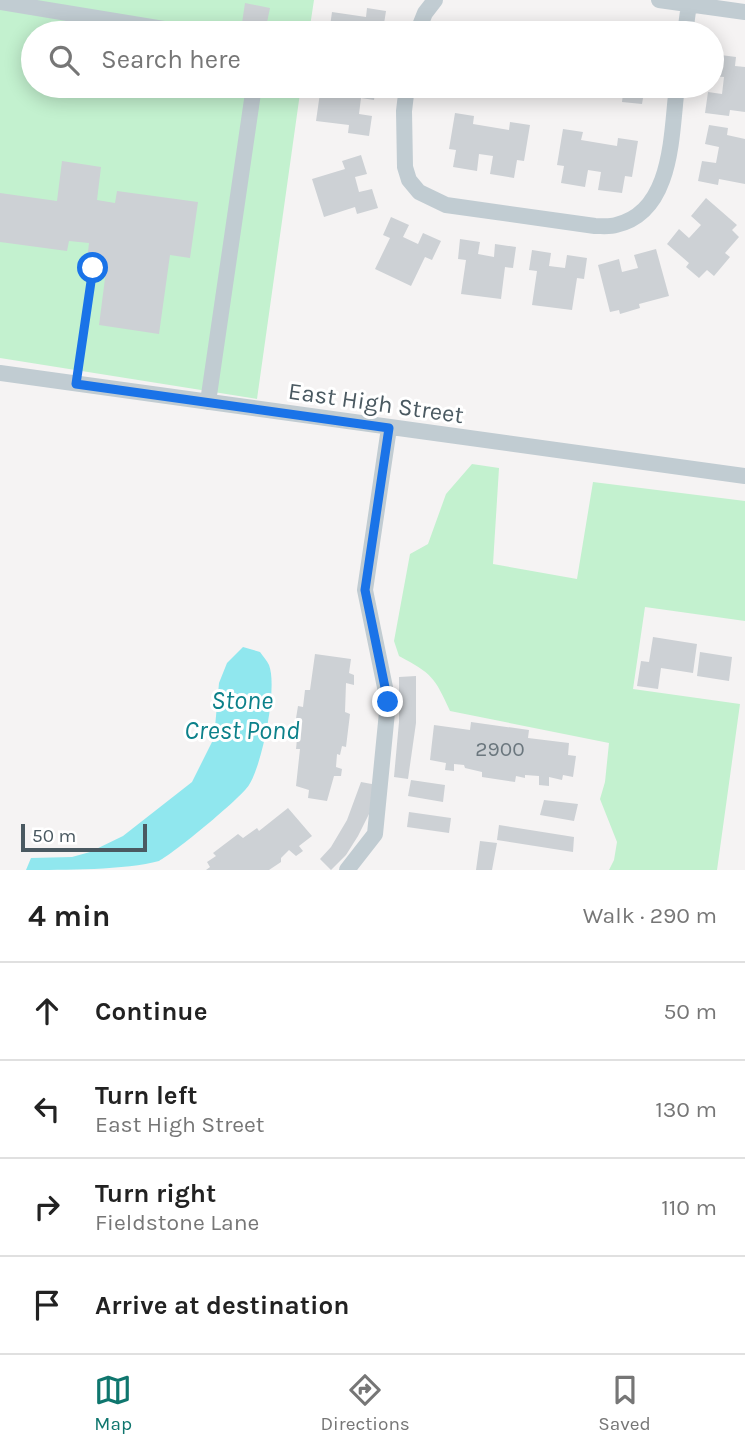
<!DOCTYPE html>
<html lang="en">
<head>
<meta charset="utf-8">
<style>
  :root { --surface:#fff; --page:#f2f2f2; --text:#222; --muted:#767676; --line:#e0e0e0; --accent:#0f766e }
  body { margin:0; font-family:Karla,sans-serif; background:var(--page); color:var(--text) }
  .scale { position:absolute; left:21px; bottom:18px; width:126px; box-sizing:border-box; padding-left:7px; border:4px solid #4a5961; border-top:0; font-size:19px; line-height:24px; white-space:nowrap; color:#4a5961; -webkit-text-stroke:5px #fff; paint-order:stroke }
  .stop { position:absolute; width:21px; height:21px; margin:-16px; border:5px solid #1a73e8; border-radius:50%; background:#fff }
  .stop.end { background:#1a73e8; border-color:#fff; box-shadow:0 2px 7px #0008 }
  .list { margin:0; padding:0; list-style:none }
  h2 { display:flex; justify-content:space-between; align-items:center; height:91px; margin:0; padding:0 28px; font-size:30px }
  h2 small { font-size:23px; font-weight:400; color:var(--muted) }
  .list li { display:grid; grid-template-columns:46px 1fr auto; gap:21px; align-items:center; box-sizing:border-box; height:98px; padding:0 28px; border-top:2px solid var(--line) }
  .list b { display:block; font-size:26px; white-space:nowrap }
  .list p { margin:0; font-size:23px; white-space:nowrap; color:var(--muted) }
  .list em { font-size:23px; font-style:normal; color:var(--muted) }
  .icon { flex:none; width:38px; height:38px; fill:none; stroke:currentColor; stroke-width:2; stroke-linecap:round; stroke-linejoin:round }
  .map { position:relative; flex:none; width:745px; height:870px; overflow:hidden }
  .search { position:absolute; background:var(--surface); box-shadow:0 4px 18px #0003; left:21px; right:21px; top:21px; height:77px; display:flex; align-items:center; gap:18px; box-sizing:border-box; padding:0 24px; border-radius:38px; color:var(--muted); font-size:26px }
  .sheet { height:483px; background:var(--surface) }
  nav { display:flex; justify-content:space-around; align-items:center; box-sizing:border-box; height:98px; border-top:2px solid var(--line); background:var(--surface); font-size:19px; color:var(--muted) }
  nav a { display:grid; justify-items:center; gap:4px }
  nav .on { color:var(--accent) }
  .map>svg:first-child { display:block }
  .green { fill:#c3f1cf }
  .water { fill:#90e7ee }
  .building { fill:#cdd1d5 }
  .lines { fill:none; stroke-linecap:round; stroke-linejoin:round }
  .path { stroke:#7ad09a; stroke-width:2.5; stroke-dasharray:5 3.5; stroke-linecap:butt }
  .minor { stroke:#c1ccd2; stroke-width:16 }
  .route { stroke:#1a73e8; stroke-width:9 }
  .labels { text-anchor:middle; stroke-width:6; stroke-linejoin:round; paint-order:stroke }
  .number-label { font-size:21px; fill:#6b777e }
  .street-label { font-size:24px; fill:#4a5961; stroke:#fff }
  .water-label { font-size:26px; font-style:italic; fill:#0c818a; stroke:#fff }
</style>
</head>
<body>
<div class="map">
<svg width="745" height="870" viewBox="0 0 745 870">
  <rect width="100%" height="100%" fill="#f5f3f3"/>
  <!-- green -->
  <path class="green" d="M 0,0 L 314,0 L 309,33 L 33,33 L 33,86 L 301,86 L 257,399 L 0,358 Z
    M 472,464 L 499,468 L 493,564 L 577,579 L 593,482 L 745,501 L 745,621 L 645,607 L 633,689 L 740,704 L 717,870 L 609,870 L 614,860 L 617,842 L 600,799 L 605,782 L 609,743 L 450,711 C 434,676 432,674 399,656 L 394,641 L 410,554 L 428,544 L 446,494 Z"/>
  <!-- water -->
  <path class="water" d="M 243,647 L 260,652 C 263,656 267,661 269,665 C 278,688 262,765 249,785 C 240,799 174,853 159,861 C 127,870 62,870 26,870 L 31,858 L 72,857 L 90,852 L 123,836 L 192,782 L 214,738 L 219,683 L 227,663 Z"/>
  <!-- building -->
  <path class="building" d="M 245,3 L 270,8 L 266,27 L 242,23 Z
    M 367,8 L 386,11 L 383,30 L 371,29 L 370,33 L 329,33 L 332,12 L 366,17 Z
    M 473,26 L 497,30 L 496,33 L 472,33 Z
    M 713,54 L 736,57 L 735,66 L 745,67 L 745,112 L 730,110 L 729,116 L 705,113 L 708,92 L 722,94 L 724,77 L 712,76 Z
    M 321,86 L 376,86 L 374,100 L 361,98 L 359,114 L 372,116 L 369,136 L 348,133 L 349,125 L 316,121 Z
    M 567,86 L 645,86 L 642,104 L 622,102 L 623,94 L 588,89 L 587,97 L 566,94 Z
    M 455,113 L 474,116 L 473,124 L 509,130 L 510,122 L 530,125 L 524,161 L 517,160 L 514,178 L 490,174 L 493,156 L 479,154 L 477,171 L 453,167 L 456,150 L 449,149 Z
    M 709,125 L 728,128 L 727,135 L 745,139 L 745,184 L 719,179 L 718,185 L 698,181 L 702,161 L 716,163 L 719,147 L 705,144 Z
    M 563,129 L 583,132 L 581,140 L 617,146 L 618,138 L 638,141 L 632,177 L 625,176 L 622,193 L 598,190 L 601,172 L 588,170 L 585,187 L 561,183 L 564,166 L 557,165 Z
    M 361,155 L 367,174 L 355,177 L 359,192 L 372,189 L 378,208 L 357,214 L 355,207 L 324,217 L 312,179 L 345,169 L 342,161 Z
    M 62,161 L 101,167 L 97,200 L 115,203 L 117,191 L 198,202 L 190,258 L 170,255 L 159,334 L 99,325 L 107,263 L 87,261 L 89,243 L 69,241 L 67,251 L 0,242 L 0,193 L 57,201 Z
    M 706,198 L 737,225 L 732,230 L 739,237 L 725,253 L 730,257 L 714,276 L 707,270 L 699,278 L 686,267 L 689,263 L 667,244 L 679,229 L 689,238 L 701,225 L 691,216 Z
    M 391,217 L 409,225 L 403,237 L 418,244 L 423,233 L 441,241 L 432,260 L 425,257 L 411,286 L 375,269 L 390,238 L 383,235 Z
    M 460,239 L 480,242 L 478,254 L 494,257 L 495,244 L 516,247 L 513,268 L 505,267 L 501,299 L 461,294 L 466,260 L 458,259 Z
    M 656,249 L 669,296 L 639,304 L 640,308 L 620,314 L 619,310 L 610,312 L 598,265 L 619,259 L 622,272 L 638,268 L 634,255 Z
    M 532,250 L 551,253 L 549,266 L 565,268 L 567,255 L 587,258 L 584,279 L 577,278 L 572,310 L 532,305 L 537,271 L 529,270 Z
    M 653,637 L 697,644 L 693,673 L 661,668 L 658,689 L 637,686 L 641,661 L 649,662 Z
    M 700,652 L 732,657 L 729,681 L 697,676 Z
    M 315,654 L 351,659 L 349,673 L 354,675 L 354,685 L 346,683 L 345,712 L 350,714 L 346,747 L 342,746 L 340,755 L 337,754 L 336,767 L 342,769 L 341,776 L 334,776 L 327,801 L 308,798 L 309,790 L 296,786 L 300,749 L 296,749 L 297,739 L 293,737 L 298,706 L 303,707 L 305,690 L 310,690 Z
    M 416,676 L 416,723 L 408,779 L 394,777 L 399,722 L 399,677 Z
    M 471,722 L 529,730 L 528,738 L 569,743 L 568,755 L 576,756 L 573,777 L 563,775 L 562,780 L 549,777 L 549,786 L 539,785 L 539,776 L 525,775 L 525,778 L 516,776 L 515,782 L 482,777 L 482,772 L 465,768 L 464,765 L 454,764 L 454,771 L 445,770 L 446,763 L 430,760 L 434,725 L 470,730 Z
    M 411,780 L 445,785 L 443,802 L 408,796 Z
    M 361,782 L 377,785 L 369,814 L 358,836 L 346,855 L 331,870 L 320,859 L 331,847 L 347,820 Z
    M 544,800 L 578,804 L 574,821 L 540,815 Z
    M 288,808 L 312,836 L 299,846 L 303,851 L 296,856 L 289,850 L 281,858 L 281,862 L 269,870 L 206,870 L 210,867 L 207,862 L 216,856 L 213,853 L 238,834 L 243,838 L 257,828 L 259,831 Z
    M 409,812 L 451,818 L 449,833 L 407,827 Z
    M 499,825 L 574,837 L 573,852 L 497,840 Z
    M 480,841 L 497,843 L 492,870 L 476,870 Z"/>
  <g class="lines">
    <!-- path -->
    <path class="path" d="M 78,369 L 93,269"/>
    <!-- minor -->
    <path class="minor" d="M 659,0 L 745,12
      M 0,2 L 188,33
      M 417,33 L 425,13 L 435,0
      M 685,33 L 689,4
      M 407,86 L 404,111 L 405,167 L 409,180 L 419,192 L 446,205 L 595,226 C 602,226 610,227 616,225 C 674,212 671,132 677,86
      M 0,373 L 745,476
      M 208,402 L 254,86
      M 347,870 L 375,834 L 388,702 L 365,590 L 389,428"/>
  </g>
  <g class="lines">
    <!-- route -->
    <path class="route" d="M 93,268 L 76,384 L 389,428 L 365,590 L 388,702"/>
  </g>
  <g class="labels">
    <!-- number labels -->
    <g class="number-label">
      <text x="500" y="756">2900</text>
    </g>
    <!-- street labels -->
    <g class="street-label">
      <text transform="translate(376 403) rotate(8)" y="8">East High Street</text>
    </g>
    <!-- water labels -->
    <g class="water-label">
      <text x="242" y="709">Stone<tspan x="242" dy="30">Crest Pond</tspan></text>
    </g>
  </g>
</svg>
<div class="scale">50 m</div>
<div class="stop" style="left:93px;top:268px"></div>
<div class="stop end" style="left:388px;top:702px"></div>
<div class="search"><svg class="icon" aria-label="search" viewBox="0 0 24 24"><circle cx="10" cy="10" r="6"/><path d="M15 15l6 6"/></svg>Search here</div>
</div>
<section class="sheet">
<h2>4 min<small>Walk · 290 m</small></h2>
<ul class="list">
<li><svg class="icon" aria-label="ahead" viewBox="0 0 24 24"><path d="M12 20V5M6 11l6-6 6 6"/></svg><div><b>Continue</b></div><em>50 m</em></li>
<li><svg class="icon" aria-label="left" viewBox="0 0 24 24"><path d="M17 20v-9H6M10 6l-5 5 5 5"/></svg><div><b>Turn left</b><p>East High Street</p></div><em>130 m</em></li>
<li><svg class="icon" aria-label="right" viewBox="0 0 24 24"><path d="M7 20v-9h11M14 6l5 5-5 5"/></svg><div><b>Turn right</b><p>Fieldstone Lane</p></div><em>110 m</em></li>
<li><svg class="icon" aria-label="arrive" viewBox="0 0 24 24"><path d="M6 21V4h12l-3 4 3 4H6"/></svg><div><b>Arrive at destination</b></div></li>
</ul>
</section>
<nav>
<a class="on"><svg class="icon" aria-label="map" viewBox="0 0 24 24"><path d="M3 6l6-2 6 2 6-2v14l-6 2-6-2-6 2zM9 4v14M15 6v14"/></svg>Map</a>
<a><svg class="icon" aria-label="directions" viewBox="0 0 24 24"><path d="M12 3l9 9-9 9-9-9zM9 14v-3h6M13 9l2 2-2 2"/></svg>Directions</a>
<a><svg class="icon" aria-label="saved" viewBox="0 0 24 24"><path d="M7 4h10v16l-5-4-5 4z"/></svg>Saved</a>
</nav>
</body>
</html>
